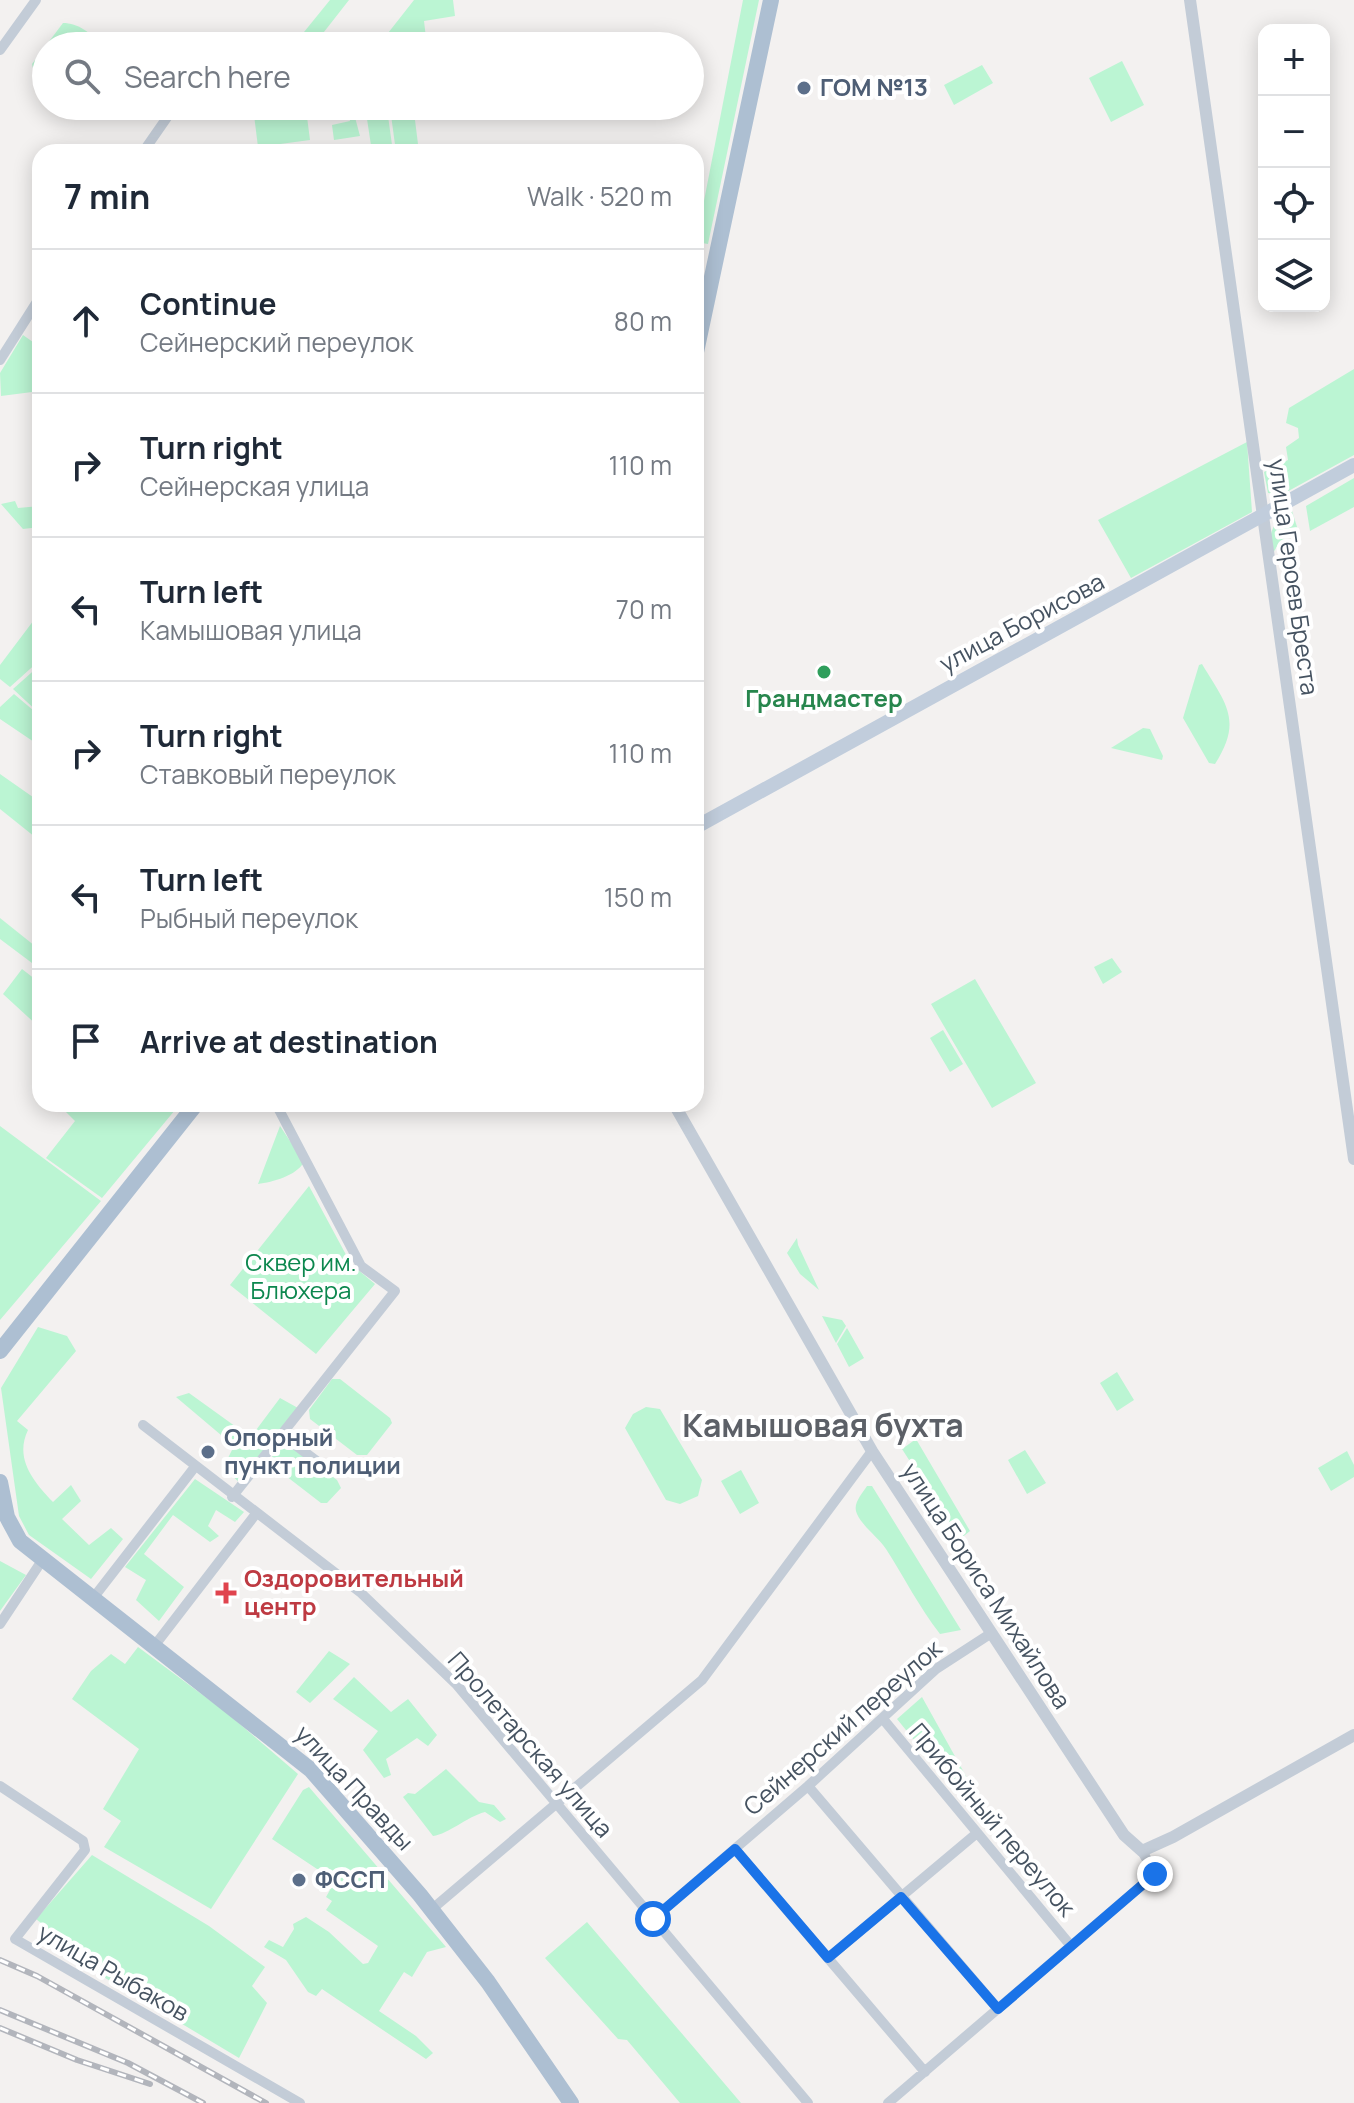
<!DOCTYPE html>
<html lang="en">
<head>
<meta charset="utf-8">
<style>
  :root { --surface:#fff; --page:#f6f6f7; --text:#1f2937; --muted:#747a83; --line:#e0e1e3 }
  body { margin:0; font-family:Manrope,sans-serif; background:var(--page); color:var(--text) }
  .controls { position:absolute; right:24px; top:24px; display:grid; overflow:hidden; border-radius:16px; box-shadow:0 4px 20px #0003 }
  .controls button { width:72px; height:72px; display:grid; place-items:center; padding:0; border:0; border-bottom:2px solid var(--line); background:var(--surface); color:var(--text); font:40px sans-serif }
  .stop { position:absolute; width:24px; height:24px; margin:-18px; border:6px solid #1a73e8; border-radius:50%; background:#fff }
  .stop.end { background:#1a73e8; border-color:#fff; box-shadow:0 2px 8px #0008 }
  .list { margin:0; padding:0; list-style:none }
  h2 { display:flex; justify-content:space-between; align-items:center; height:104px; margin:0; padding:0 32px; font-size:34px }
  h2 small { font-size:26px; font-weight:400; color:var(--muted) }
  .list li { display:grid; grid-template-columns:52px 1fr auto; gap:24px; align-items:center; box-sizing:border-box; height:144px; padding:0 32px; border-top:2px solid var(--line) }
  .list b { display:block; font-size:30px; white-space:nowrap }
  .list p { margin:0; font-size:26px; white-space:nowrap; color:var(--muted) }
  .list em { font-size:26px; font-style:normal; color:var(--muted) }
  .icon { flex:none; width:44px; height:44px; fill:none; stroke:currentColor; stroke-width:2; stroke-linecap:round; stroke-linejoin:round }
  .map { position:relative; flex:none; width:1354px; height:2103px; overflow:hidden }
  .search { position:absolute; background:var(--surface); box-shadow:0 4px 20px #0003; left:32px; top:32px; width:672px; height:88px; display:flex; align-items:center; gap:20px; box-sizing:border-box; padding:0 28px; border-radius:44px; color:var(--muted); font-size:30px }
  .panel { position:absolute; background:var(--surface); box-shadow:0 4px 20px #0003; left:32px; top:144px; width:672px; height:968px; border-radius:24px }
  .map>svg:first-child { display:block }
  .green { fill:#bbf5d3 }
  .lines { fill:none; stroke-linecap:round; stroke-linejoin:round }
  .minor { stroke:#c3ccd7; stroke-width:10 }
  .tertiary { stroke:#c3ccd7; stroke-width:12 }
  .secondary { stroke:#c1cddc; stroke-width:14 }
  .primary { stroke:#adbfd2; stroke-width:16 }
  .rail-casing { stroke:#b2b5bc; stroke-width:6 }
  .rail { stroke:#fff; stroke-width:3; stroke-dasharray:9; stroke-linecap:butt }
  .route { stroke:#1a73e8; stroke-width:10 }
  .service-dot { fill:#5c6f8a; stroke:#fff; stroke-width:3 }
  .leisure-dot { fill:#2e9e5b; stroke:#fff; stroke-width:3 }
  .health-dot { fill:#e0444e; stroke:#fff; stroke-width:3 }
  .labels { text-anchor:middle; stroke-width:8; stroke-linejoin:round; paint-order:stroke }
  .service-label { font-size:24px; font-weight:bold; fill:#4e5e75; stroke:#fff; text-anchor:start }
  .street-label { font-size:24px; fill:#465361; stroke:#fff }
  .leisure-label { font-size:24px; font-weight:bold; fill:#27864d; stroke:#fff }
  .park-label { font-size:24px; fill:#0c874e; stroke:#fff }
  .health-label { font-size:24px; font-weight:bold; fill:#be3a42; stroke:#fff; text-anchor:start }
  .district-label { font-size:32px; font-weight:bold; fill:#5c6067; stroke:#fff }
</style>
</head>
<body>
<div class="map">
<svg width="1354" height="2103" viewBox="0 0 1354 2103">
  <rect width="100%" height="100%" fill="#f3f1f0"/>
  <!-- green -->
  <path class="green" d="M 330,0 L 349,0 L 313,46 L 304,32 Z
    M 414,0 L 453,0 L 455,16 L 424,21 L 427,46 L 384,46 L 381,42 Z
    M 743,0 L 759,0 L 708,244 L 696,242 Z
    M 63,23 C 77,23 94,33 98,46 L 46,46 L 46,86 L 35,77 L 32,64 Z
    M 1122,61 L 1144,105 L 1111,122 L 1089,78 Z
    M 982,65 L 993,83 L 954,105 L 944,85 Z
    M 331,106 L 352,106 L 360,136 L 334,140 L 332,125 L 350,121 L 347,111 L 332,112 Z
    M 306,109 L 310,140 L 258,147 L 254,115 Z
    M 414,112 L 419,152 L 396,152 L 391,115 Z
    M 388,116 L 393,152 L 372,152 L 367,119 Z
    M 23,335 L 40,347 L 40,391 L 1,396 L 0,373 Z
    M 1354,369 L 1354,455 L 1283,494 L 1268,493 L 1264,472 L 1288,460 L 1286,447 L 1299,438 L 1298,428 L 1286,423 L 1289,408 Z
    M 1247,442 L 1252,512 L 1131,578 L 1098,520 Z
    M 1354,478 L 1354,507 L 1310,531 L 1306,506 Z
    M 15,501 L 18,508 L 40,506 L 40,527 L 23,529 L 1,504 Z
    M 1292,511 L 1298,530 L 1280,541 L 1272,555 C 1267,532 1273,521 1292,511 Z
    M 40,612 L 40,660 L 10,687 L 0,679 L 0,665 Z
    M 1202,664 C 1226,704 1243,720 1215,764 L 1209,763 L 1183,718 L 1199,665 Z
    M 40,665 L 40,714 L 13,689 Z
    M 14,694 L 40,716 L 40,746 L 0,719 L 0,707 Z
    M 1143,728 L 1150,729 L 1163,756 L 1162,760 L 1111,748 Z
    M 0,774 L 40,802 L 40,841 L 0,809 Z
    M 0,918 L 40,950 L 40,969 L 0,939 Z
    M 1112,958 L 1122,972 L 1103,984 L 1094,967 Z
    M 22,969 L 40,983 L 40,1028 L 3,994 Z
    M 975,979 L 1036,1083 L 992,1108 L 931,1004 Z
    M 943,1030 L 963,1064 L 950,1072 L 930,1038 Z
    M 69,1104 L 82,1111 L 88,1104 L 180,1104 L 102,1198 L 46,1158 L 75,1121 L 65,1111 Z
    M 0,1126 L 101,1201 L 0,1320 Z
    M 280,1126 L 304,1162 C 296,1176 273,1182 258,1184 Z
    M 309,1186 L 351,1264 L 375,1284 L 316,1354 L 230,1285 Z
    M 797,1238 L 798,1245 L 819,1290 L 800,1274 L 787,1253 Z
    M 822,1316 L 842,1320 L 846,1326 L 836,1343 Z
    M 38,1327 L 67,1336 L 76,1351 L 17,1421 L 28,1430 C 14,1459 34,1482 53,1502 L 71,1485 L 81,1501 L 62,1519 L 89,1545 L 111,1528 L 123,1539 L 91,1579 L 29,1535 L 19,1516 L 1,1388 Z
    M 847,1328 L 864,1358 L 849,1367 L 837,1344 Z
    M 1117,1372 L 1134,1400 L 1117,1411 L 1100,1383 Z
    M 332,1379 L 340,1379 L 390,1418 L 392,1423 L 367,1455 L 357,1455 L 310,1419 L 309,1410 Z
    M 189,1393 L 239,1429 L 253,1434 L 280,1398 L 298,1408 L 239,1482 L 223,1468 L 234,1446 L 176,1397 Z
    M 646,1407 L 660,1409 L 702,1480 L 698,1496 L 680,1504 L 666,1500 L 625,1428 L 633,1414 Z
    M 916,1439 L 970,1531 L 960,1539 L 902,1449 Z
    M 281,1444 L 289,1444 L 337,1480 L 341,1488 L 327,1503 L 321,1503 L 273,1466 L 272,1454 Z
    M 1025,1450 L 1046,1483 L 1027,1494 L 1008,1460 Z
    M 1347,1451 L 1354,1465 L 1354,1477 L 1331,1491 L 1318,1468 Z
    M 741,1470 L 759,1503 L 740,1514 L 721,1481 Z
    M 195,1479 L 244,1512 L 235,1522 L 216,1510 L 208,1526 L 219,1536 L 210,1542 L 173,1515 L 144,1554 L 184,1587 L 159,1621 L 136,1600 L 146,1580 L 125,1567 Z
    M 867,1486 L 872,1486 L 961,1630 L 940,1634 C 919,1607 904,1577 886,1549 C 878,1537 863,1527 857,1514 C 852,1504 862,1494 867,1486 Z
    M 0,1561 L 26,1575 L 0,1611 Z
    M 138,1647 L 227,1713 L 298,1774 L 211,1909 L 104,1847 L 121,1821 L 103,1809 L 139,1749 L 72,1699 L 91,1671 L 111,1654 L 125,1664 Z
    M 329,1651 L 350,1664 L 310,1703 L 296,1692 Z
    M 354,1677 L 391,1712 L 408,1699 L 437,1735 L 428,1746 L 417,1738 L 386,1759 L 391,1775 L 384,1778 L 363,1750 L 378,1731 L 333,1699 Z
    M 922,1697 L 986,1812 L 979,1820 L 897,1719 Z
    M 446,1769 L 479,1802 L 494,1805 L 506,1819 L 500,1822 L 485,1812 C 466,1817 449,1834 433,1836 L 403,1797 L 408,1793 L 415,1794 Z
    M 309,1787 L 446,1947 L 427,1952 L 412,1977 L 404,1972 L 379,2011 L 416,2036 L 433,2053 L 426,2059 L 322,1989 L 316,1996 L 308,1992 L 286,1960 L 264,1947 L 269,1940 L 283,1947 L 294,1929 L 293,1924 L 306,1917 L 329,1932 L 363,1964 L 368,1963 L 378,1946 L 326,1910 L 332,1901 L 326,1897 L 335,1881 L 272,1839 L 303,1790 Z
    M 92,1855 L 209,1926 L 265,1967 L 252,1986 L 267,2003 L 239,2058 L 50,1945 L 56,1935 L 36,1919 Z
    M 587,1922 L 741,2103 L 680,2103 L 627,2040 L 618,2039 L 545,1958 Z"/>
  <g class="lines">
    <!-- minor -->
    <path class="minor" d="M 0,50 L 36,0
      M 143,152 L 175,106
      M 0,360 L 40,297
      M 143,1425 L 360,1592 L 457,1685 L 808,2103
      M 282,1435 L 318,1462
      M 232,1497 L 395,1291 L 361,1266 L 276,1104
      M 94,1597 L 194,1468
      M 0,1624 L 43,1559
      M 155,1645 L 255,1515
      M 883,1719 L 1071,1946
      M 0,1786 L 83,1841 L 85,1850 L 15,1939 L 300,2103
      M 808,1786 L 998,2009
      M 735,1849 L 925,2072
      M 431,1910 L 702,1680 L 872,1451
      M 653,1919 L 808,1786 L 936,1669 L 990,1634
      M 828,1958 L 977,1833
      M 888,2103 L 1155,1874 L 1142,1851"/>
    <!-- tertiary -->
    <path class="tertiary" d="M 1190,0 L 1354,1159
      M 674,1104 L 872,1451 L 1124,1835 L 1142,1851 L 1173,1837 L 1354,1735"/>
    <!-- secondary -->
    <path class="secondary" d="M 696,827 L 1354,465"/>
    <!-- primary -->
    <path class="primary" d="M 696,352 L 771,0
      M 0,1351 L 196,1104
      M 0,1482 L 7,1517 L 20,1541 L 311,1770 L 420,1895 L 488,1982 L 571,2103"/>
    <defs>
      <path id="rail" d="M 0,1960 L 37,1976 L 266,2103
        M 0,2010 L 128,2063 L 203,2103
        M 0,2028 L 77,2060 L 150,2084"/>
    </defs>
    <!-- rail casing -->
    <use href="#rail" class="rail-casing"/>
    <!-- rail -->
    <use href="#rail" class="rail"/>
  </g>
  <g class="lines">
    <!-- route -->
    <path class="route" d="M 653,1919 L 735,1849 L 828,1958 L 901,1897 L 998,2009 L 1155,1874"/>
  </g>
  <!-- markers -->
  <g class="service-dot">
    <circle cx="804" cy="88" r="8"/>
    <circle cx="208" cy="1452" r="8"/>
    <circle cx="299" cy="1880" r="8"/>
  </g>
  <circle class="leisure-dot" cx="824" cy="672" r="8"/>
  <path class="health-dot" d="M222 1581h8v8h8v8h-8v8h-8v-8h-8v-8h8z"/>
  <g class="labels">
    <!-- service labels -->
    <g class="service-label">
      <text x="820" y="96">ГОМ №13</text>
      <text x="224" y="1446">Опорный<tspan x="224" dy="28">пункт полиции</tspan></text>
      <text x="315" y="1888">ФССП</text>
    </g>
    <!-- street labels -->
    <g class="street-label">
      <text transform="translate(1293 577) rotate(82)" y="8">улица Героев Бреста</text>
      <text transform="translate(1022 623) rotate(-28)" y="8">улица Борисова</text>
      <text transform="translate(986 1586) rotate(57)" y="8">улица Бориса Михайлова</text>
      <text transform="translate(843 1728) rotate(-41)" y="8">Сейнерский переулок</text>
      <text transform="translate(530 1745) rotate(49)" y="8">Пролетарская улица</text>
      <text transform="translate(354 1788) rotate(47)" y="8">улица Правды</text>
      <text transform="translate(992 1820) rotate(50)" y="8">Прибойный переулок</text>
      <text transform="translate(113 1973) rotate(30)" y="8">улица Рыбаков</text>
    </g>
    <!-- leisure labels -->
    <g class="leisure-label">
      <text x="824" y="707">Грандмастер</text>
    </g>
    <!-- park labels -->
    <g class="park-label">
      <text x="301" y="1271">Сквер им.<tspan x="301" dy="28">Блюхера</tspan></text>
    </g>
    <!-- health labels -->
    <g class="health-label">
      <text x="244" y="1587">Оздоровительный<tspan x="244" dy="28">центр</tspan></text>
    </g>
    <!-- district labels -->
    <g class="district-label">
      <text x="823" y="1437">Камышовая бухта</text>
    </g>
  </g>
</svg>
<div class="controls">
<button>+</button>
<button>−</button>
<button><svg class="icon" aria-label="locate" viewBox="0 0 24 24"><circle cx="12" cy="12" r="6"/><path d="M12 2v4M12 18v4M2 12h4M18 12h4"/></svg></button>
<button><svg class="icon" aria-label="layers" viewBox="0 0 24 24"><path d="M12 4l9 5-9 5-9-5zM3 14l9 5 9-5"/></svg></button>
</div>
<div class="stop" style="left:653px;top:1919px"></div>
<div class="stop end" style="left:1155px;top:1874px"></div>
<div class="search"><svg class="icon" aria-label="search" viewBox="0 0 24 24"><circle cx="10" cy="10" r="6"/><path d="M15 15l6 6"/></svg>Search here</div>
<section class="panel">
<h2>7 min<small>Walk · 520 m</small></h2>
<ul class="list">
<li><svg class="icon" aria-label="ahead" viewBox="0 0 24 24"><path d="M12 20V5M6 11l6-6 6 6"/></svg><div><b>Continue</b><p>Сейнерский переулок</p></div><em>80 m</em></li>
<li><svg class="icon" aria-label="right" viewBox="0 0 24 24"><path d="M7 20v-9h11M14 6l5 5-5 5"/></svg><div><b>Turn right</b><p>Сейнерская улица</p></div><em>110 m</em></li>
<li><svg class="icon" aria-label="left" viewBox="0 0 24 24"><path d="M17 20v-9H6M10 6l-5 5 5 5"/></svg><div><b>Turn left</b><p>Камышовая улица</p></div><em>70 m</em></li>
<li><svg class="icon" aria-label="right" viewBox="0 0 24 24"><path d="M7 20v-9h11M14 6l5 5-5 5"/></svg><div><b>Turn right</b><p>Ставковый переулок</p></div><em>110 m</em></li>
<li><svg class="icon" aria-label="left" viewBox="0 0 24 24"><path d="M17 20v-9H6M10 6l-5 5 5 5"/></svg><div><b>Turn left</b><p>Рыбный переулок</p></div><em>150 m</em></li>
<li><svg class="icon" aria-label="arrive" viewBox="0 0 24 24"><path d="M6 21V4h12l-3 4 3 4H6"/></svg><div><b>Arrive at destination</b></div></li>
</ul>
</section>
</div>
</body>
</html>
